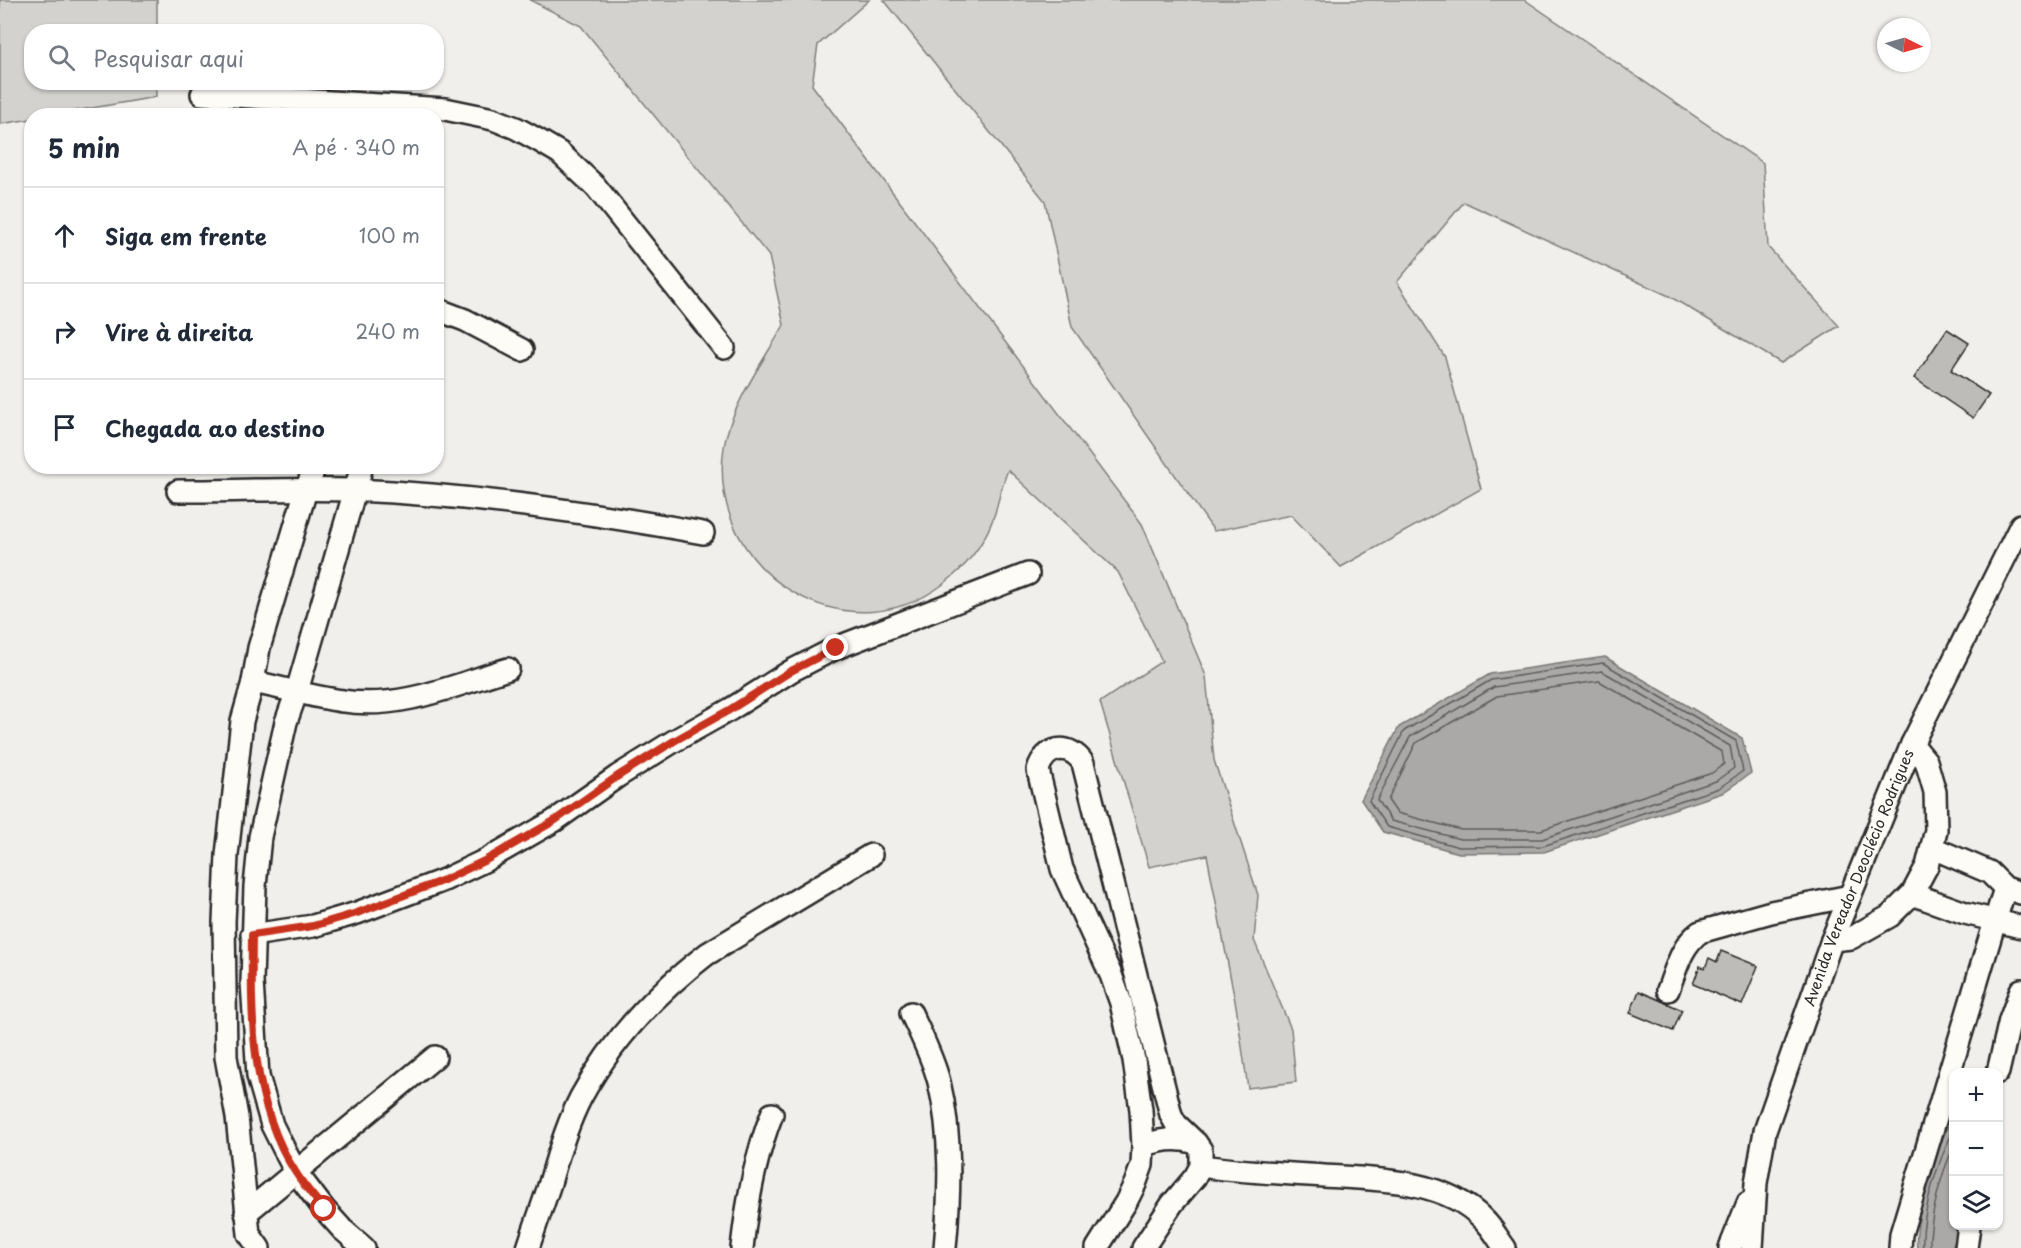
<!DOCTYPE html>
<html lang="pt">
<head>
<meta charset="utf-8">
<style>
  :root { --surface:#fff; --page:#f2f2f3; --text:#1f2937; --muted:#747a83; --line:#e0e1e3 }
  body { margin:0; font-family:"Playpen Sans",sans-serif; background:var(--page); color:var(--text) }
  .controls { position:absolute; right:18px; bottom:18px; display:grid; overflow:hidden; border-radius:12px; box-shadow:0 2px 4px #0004 }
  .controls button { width:54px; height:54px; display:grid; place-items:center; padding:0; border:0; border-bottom:2px solid var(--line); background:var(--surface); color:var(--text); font:30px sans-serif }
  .compass { position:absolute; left:1877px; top:18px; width:54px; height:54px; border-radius:50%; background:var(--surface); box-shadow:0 2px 4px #0004; rotate:95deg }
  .stop { position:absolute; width:18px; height:18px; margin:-14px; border:4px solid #c8321e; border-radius:50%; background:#fff }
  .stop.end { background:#c8321e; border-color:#fff; box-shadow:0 2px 6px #0008 }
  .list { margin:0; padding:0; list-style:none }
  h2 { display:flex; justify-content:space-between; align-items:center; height:78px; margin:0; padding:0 24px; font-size:26px }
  h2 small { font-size:20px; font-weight:400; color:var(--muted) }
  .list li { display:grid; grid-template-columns:39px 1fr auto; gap:18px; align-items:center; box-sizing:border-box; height:96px; padding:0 24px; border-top:2px solid var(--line) }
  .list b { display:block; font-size:22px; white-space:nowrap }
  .list em { font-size:20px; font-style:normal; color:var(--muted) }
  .icon { flex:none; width:33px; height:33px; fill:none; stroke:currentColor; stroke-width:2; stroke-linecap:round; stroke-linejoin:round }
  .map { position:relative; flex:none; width:2021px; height:1248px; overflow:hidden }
  .search { position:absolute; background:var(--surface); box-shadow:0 2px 4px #0004; left:24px; top:24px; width:420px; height:66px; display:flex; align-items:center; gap:15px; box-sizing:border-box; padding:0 21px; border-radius:24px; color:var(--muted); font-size:22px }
  .panel { position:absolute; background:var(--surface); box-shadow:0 2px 4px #0004; left:24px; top:108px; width:420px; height:366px; border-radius:24px }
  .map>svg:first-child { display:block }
  .green { fill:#d3d2cf; stroke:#7f7e7d; stroke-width:1.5 }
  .water { fill:#aaa9a7; stroke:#777775; stroke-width:1.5 }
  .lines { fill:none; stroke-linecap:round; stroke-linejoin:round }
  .shore { stroke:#5e5d5d; stroke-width:1.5 }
  .building { fill:#bdbcb8; stroke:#2b2b2b; stroke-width:1.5 }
  .minor-casing { stroke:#2b2b2b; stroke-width:26 }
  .minor { stroke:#fdfcf7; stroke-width:21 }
  .route { stroke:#c8321e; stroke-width:8 }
  .labels { text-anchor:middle; stroke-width:5; stroke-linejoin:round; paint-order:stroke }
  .street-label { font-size:15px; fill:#2b2b2b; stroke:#fdfcf7 }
</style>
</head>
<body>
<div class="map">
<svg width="2021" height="1248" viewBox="0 0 2021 1248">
  <rect width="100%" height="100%" fill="#f0efeb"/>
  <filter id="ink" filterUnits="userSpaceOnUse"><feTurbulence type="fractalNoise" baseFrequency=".0167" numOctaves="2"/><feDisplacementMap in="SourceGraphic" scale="12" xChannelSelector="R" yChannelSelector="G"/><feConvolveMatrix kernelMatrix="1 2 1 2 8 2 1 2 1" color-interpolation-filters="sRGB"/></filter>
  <g filter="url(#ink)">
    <!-- green -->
    <path class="green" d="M 0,0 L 157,0 L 157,31 L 32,32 L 32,82 L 156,83 L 156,97 L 51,115 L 32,116 L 31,119 L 0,124 Z
      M 530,0 L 869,0 L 818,45 L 812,85 L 1142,524 L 1206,676 L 1214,760 L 1258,895 L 1254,940 L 1291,1029 L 1296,1082 L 1248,1088 L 1236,1006 L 1207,855 L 1149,867 L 1100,702 L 1162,661 L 1118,572 L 1008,470 C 1002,484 999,499 995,513 C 987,538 972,560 952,577 C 853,664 705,575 724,447 C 730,407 764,360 784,325 L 769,256 L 581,26 Z
      M 884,0 L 1525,0 L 1763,163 L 1768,247 L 1839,326 L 1781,363 L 1669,296 L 1464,202 L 1397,282 L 1445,357 L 1481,489 L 1341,567 L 1291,515 L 1214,531 L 1072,327 L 1045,201 Z"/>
    <!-- water -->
    <path class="water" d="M 1605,657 L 1742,738 L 1751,773 L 1722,793 L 1544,852 L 1459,853 L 1383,832 L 1361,800 L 1399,727 L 1490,674 Z
      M 1953,1115 L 1954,1226 L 1957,1226 L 1956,1238 L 1952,1248 L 1917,1248 C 1915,1234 1919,1219 1922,1205 C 1930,1171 1938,1147 1953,1115 Z"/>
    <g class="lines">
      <!-- shore -->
      <path class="shore" d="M 1603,663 L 1736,741 L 1743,771 L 1719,788 L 1543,846 L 1459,847 L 1387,827 L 1369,801 L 1404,731 L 1491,680 Z
        M 1602,671 L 1730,746 L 1734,768 L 1716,781 L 1542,839 L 1460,839 L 1391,821 L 1377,800 L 1410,737 L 1494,687 Z
        M 1599,681 L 1722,752 L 1724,764 L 1712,773 L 1541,830 L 1461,830 L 1397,813 L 1388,800 L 1416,743 L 1497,696 Z
        M 1923,1248 C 1921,1211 1938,1162 1954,1129
        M 1930,1248 C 1929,1220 1941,1172 1954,1147"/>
    </g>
    <!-- building -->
    <path class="building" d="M 1947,329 L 1969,343 L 1951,370 L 1989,395 L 1973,418 L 1914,378 Z
      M 1721,951 L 1758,966 L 1742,1005 L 1693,984 L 1700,966 L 1705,968 L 1709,958 L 1717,962 Z
      M 1639,991 L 1682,1010 L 1673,1031 L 1630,1013 Z"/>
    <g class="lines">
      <defs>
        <g id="minor">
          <path d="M 202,94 L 445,109 L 493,119 L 516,128 L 538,140 L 560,153 L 596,187 L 724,348"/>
          <path d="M 436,309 L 465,320 L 522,350"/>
          <path d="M 362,466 L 297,691 L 286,722 L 260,837 L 255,886 L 252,982 L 258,1076 L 272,1125 L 295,1171 L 324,1209 L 342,1229 L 364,1248"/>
          <path d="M 178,491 C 237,491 296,488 355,490 C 472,495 588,512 703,533"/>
          <path d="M 253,682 C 283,688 313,697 343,701 C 400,710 455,685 508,669"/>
          <path d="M 1933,848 L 1989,872 L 2005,888 L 2021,893"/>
          <path d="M 1912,894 L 1965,913 L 2021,927"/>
          <path d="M 252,935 L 313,926 L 357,913 L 444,880 L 486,860 L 554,821 L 618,776 L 674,741 L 731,709 L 791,671 L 836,648 L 1028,574"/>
          <path d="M 1832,940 L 1851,938 L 1890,916 L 1912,894 L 1927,866 L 1936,830 L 1935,792 L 1926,761 L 1912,744"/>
          <path d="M 1668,990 C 1676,969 1681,946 1700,932 L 1771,912 L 1850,896"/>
          <path d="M 911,1013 C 921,1035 933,1058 939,1082 C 952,1135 950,1194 945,1248"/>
          <path d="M 1998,1072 L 2010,1020 L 2021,990"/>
          <path d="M 1143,1146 C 1161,1139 1178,1137 1196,1143"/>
          <path d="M 1201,1166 C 1242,1172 1283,1173 1324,1176 C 1375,1179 1445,1179 1483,1219 C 1492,1227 1498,1239 1505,1248"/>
          <path d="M 246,1213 L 435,1057"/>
          <path d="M 259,1248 L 249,1234 L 237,1117 L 226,1057 L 224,922 L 227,855 L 242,721 L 253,682 L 259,648 L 306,490 L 315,466"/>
          <path d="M 528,1248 C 535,1226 543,1205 550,1183 C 558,1154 567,1124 581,1097 C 612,1040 656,993 707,954 L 871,855"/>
          <path d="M 742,1248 C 747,1202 755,1157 772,1114"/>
          <path d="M 1097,1248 L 1126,1202 L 1135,1184 L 1142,1165 L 1143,1146 L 1141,1110 L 1134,1060 L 1121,1003 L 1111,975 L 1062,869 L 1038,770 C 1045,746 1069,742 1083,763 L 1171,1115 L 1176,1124 L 1196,1143 L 1201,1150 L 1201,1166 L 1195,1177 L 1172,1204 L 1143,1248"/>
          <path d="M 1730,1248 L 1748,1203"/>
          <path id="s1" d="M 1752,1248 L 1756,1183 L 1765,1131 L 1832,940 L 1912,744 L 2021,525"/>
          <path d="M 1900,1248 L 1901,1234 L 2005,888"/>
          <path d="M 1966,1248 L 1969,1226"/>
        </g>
      </defs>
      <!-- minor casing -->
      <use href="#minor" class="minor-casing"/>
      <!-- minor -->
      <use href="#minor" class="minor"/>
    </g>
  </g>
  <g class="lines" filter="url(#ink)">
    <!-- route -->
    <path class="route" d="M 324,1209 C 314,1197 304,1186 296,1173 C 250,1102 251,1016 252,935 L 313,926 L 357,913 L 444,880 L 486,860 L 554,821 L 618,776 L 674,741 L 731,709 L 791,671 L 836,648"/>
  </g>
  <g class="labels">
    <!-- street labels -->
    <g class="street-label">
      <text dy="5" stroke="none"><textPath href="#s1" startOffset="388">Avenida Vereador Deoclécio Rodrigues</textPath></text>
    </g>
  </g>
</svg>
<div class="controls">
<button>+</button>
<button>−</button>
<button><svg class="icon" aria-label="layers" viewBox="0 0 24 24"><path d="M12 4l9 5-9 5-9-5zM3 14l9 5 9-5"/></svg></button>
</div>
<svg class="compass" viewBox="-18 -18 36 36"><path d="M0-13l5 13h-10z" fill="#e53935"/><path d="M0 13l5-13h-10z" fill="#747a83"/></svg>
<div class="stop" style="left:324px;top:1209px"></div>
<div class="stop end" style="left:836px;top:648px"></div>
<div class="search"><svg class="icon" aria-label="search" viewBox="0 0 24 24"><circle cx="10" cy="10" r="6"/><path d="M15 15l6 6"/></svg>Pesquisar aqui</div>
<section class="panel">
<h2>5 min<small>A pé · 340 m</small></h2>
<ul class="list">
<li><svg class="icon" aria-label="ahead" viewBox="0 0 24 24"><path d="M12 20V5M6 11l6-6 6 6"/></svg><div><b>Siga em frente</b></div><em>100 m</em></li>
<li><svg class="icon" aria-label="right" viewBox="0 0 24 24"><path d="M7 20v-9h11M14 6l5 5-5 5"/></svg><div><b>Vire à direita</b></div><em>240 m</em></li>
<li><svg class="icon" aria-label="arrive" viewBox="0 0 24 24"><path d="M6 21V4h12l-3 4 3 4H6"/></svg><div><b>Chegada ao destino</b></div></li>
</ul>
</section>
</div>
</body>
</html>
